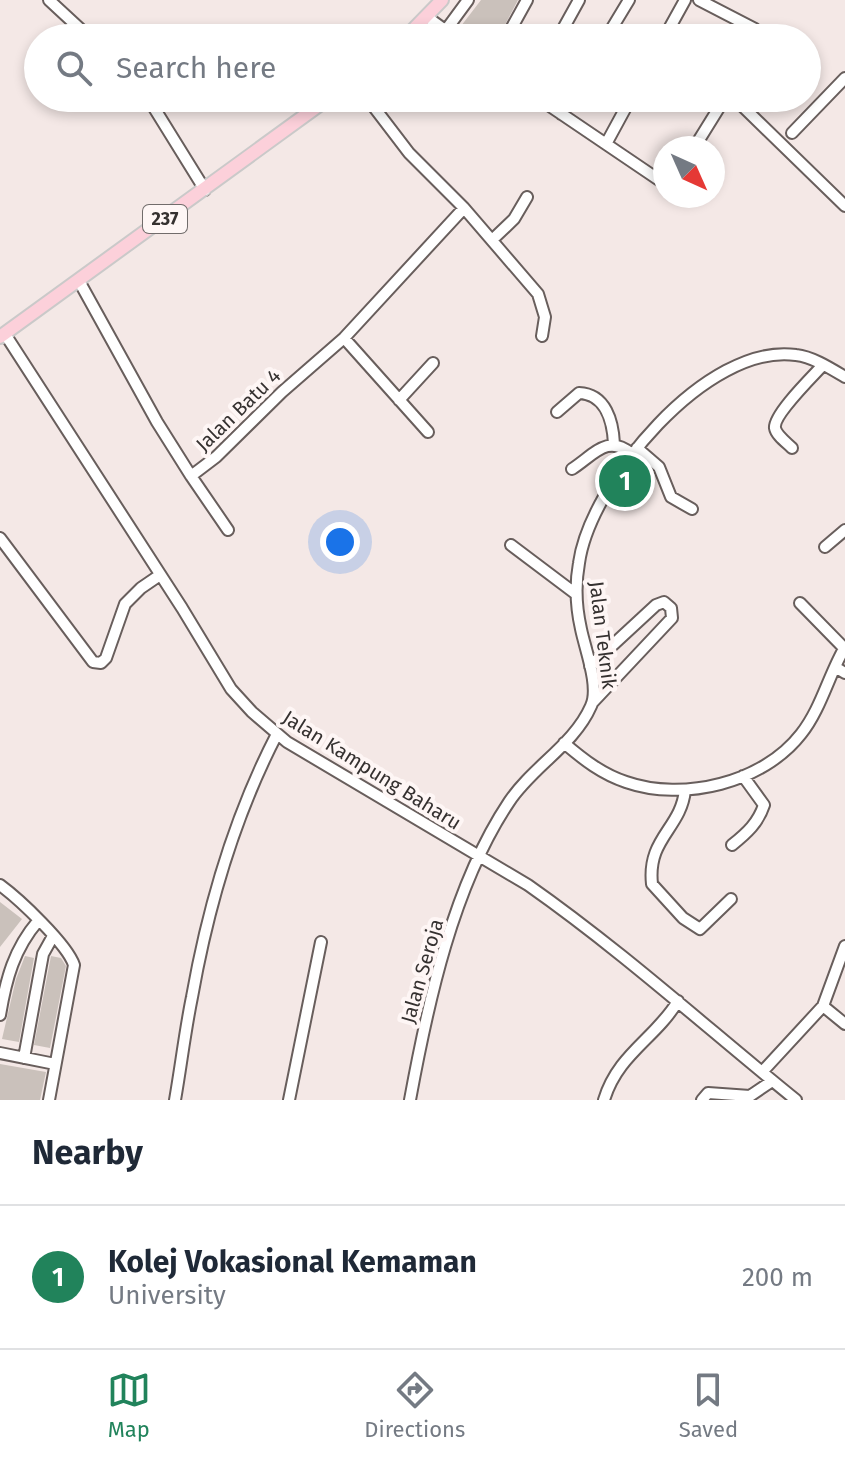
<!DOCTYPE html>
<html lang="en">
<head>
<meta charset="utf-8">
<style>
  :root { --surface:#fff; --page:#f2f2f3; --text:#1f2937; --muted:#747a83; --line:#e0e1e3; --accent:#21835b }
  body { margin:0; font-family:"Fira Sans",sans-serif; background:var(--page); color:var(--text) }
  .compass { position:absolute; left:653px; top:136px; width:72px; height:72px; border-radius:50%; background:var(--surface); box-shadow:0 4px 12px #0003; rotate:135deg }
  .you { position:absolute; left:340px; top:542px; width:28px; height:28px; margin:-20px; border:6px solid #fff; border-radius:50%; background:#1a73e8; box-shadow:0 0 0 12px #1a73e833 }
  .badge { display:grid; place-items:center; width:52px; height:52px; border-radius:50%; background:var(--accent); color:#fff; font-size:26px; font-weight:700 }
  .pin { position:absolute; translate:-50% -50%; border:4px solid #fff; box-shadow:0 2px 8px #0006 }
  .list { margin:0; padding:0; list-style:none }
  h2 { display:flex; justify-content:space-between; align-items:center; height:104px; margin:0; padding:0 32px; font-size:34px }
  h2 small { font-size:26px; font-weight:400; color:var(--muted) }
  .list li { display:grid; grid-template-columns:52px 1fr auto; gap:24px; align-items:center; box-sizing:border-box; height:144px; padding:0 32px; border-top:2px solid var(--line) }
  .list b { display:block; font-size:30px; white-space:nowrap }
  .list p { margin:0; font-size:26px; white-space:nowrap; color:var(--muted) }
  .list em { font-size:26px; font-style:normal; color:var(--muted) }
  .icon { flex:none; width:44px; height:44px; fill:none; stroke:currentColor; stroke-width:2; stroke-linecap:round; stroke-linejoin:round }
  .map { position:relative; flex:none; width:845px; height:1100px; overflow:hidden }
  .search { position:absolute; background:var(--surface); box-shadow:0 4px 12px #0003; left:24px; right:24px; top:24px; height:88px; display:flex; align-items:center; gap:20px; box-sizing:border-box; padding:0 28px; border-radius:44px; color:var(--muted); font-size:30px }
  .sheet { height:248px; background:var(--surface) }
  nav { display:flex; justify-content:space-around; align-items:center; box-sizing:border-box; height:112px; border-top:2px solid var(--line); background:var(--surface); font-size:22px; color:var(--muted) }
  nav a { display:grid; justify-items:center; gap:4px }
  nav .on { color:var(--accent) }
  .map>svg:first-child { display:block }
  .building { fill:#cac1bb }
  .lines { fill:none; stroke-linecap:round; stroke-linejoin:round }
  .minor-casing { stroke:#685e5c; stroke-width:14 }
  .major-casing { stroke:#cac9c9; stroke-width:16 }
  .minor { stroke:#fff; stroke-width:10 }
  .major { stroke:#fcd0da; stroke-width:12 }
  .labels { text-anchor:middle; stroke-width:8; stroke-linejoin:round; paint-order:stroke }
  .shield { fill:#fef6f5; stroke:#716c6b; stroke-width:2 }
  .shield-label { font-size:18px; font-weight:bold; fill:#353130 }
  .street-label { font-size:20px; fill:#353130; stroke:#fef6f5 }
</style>
</head>
<body>
<div class="map">
<svg width="845" height="1100" viewBox="0 0 845 1100">
  <rect width="100%" height="100%" fill="#f4e8e6"/>
  <!-- building -->
  <path class="building" d="M 481,0 L 518,0 L 498,38 L 468,38 L 463,34 L 461,26 Z
    M 0,902 L 22,919 L 0,947 Z
    M 25,956 L 34,958 L 19,1042 L 2,1039 L 16,979 Z
    M 51,956 L 61,958 L 66,966 L 50,1048 L 34,1045 Z
    M 0,1064 L 46,1072 L 40,1100 L 0,1100 Z"/>
  <g class="lines">
    <defs>
      <path id="minor" d="M 49,0 L 90,38
        M 699,0 L 755,29 L 759,38
        M 427,17 L 456,38
        M 446,30 L 468,0
        M 506,38 L 527,0
        M 558,38 L 579,0
        M 606,38 L 629,0
        M 664,38 L 685,0
        M 148,98 L 205,190
        M 367,98 L 409,153 L 464,208 L 538,294 L 545,317 L 542,336
        M 538,98 L 665,184
        M 734,98 L 845,206
        M 561,114 L 570,98
        M 792,133 L 845,78
        M 606,144 L 631,98
        M 694,148 L 725,98
        M 492,240 L 514,219 L 527,197
        M 79,281 L 157,422 L 191,476 L 216,457 L 282,392 L 344,338 L 464,208
        M 5,334 L 182,608 L 231,689 L 252,712 L 287,742 L 528,885 C 622,951 707,1028 796,1100
        M 344,338 L 428,432
        M 399,400 L 433,363
        M 557,412 L 579,393 C 606,394 613,422 614,444
        M 637,448 L 659,467 L 671,497 L 692,509
        M 792,448 C 787,443 776,435 775,428 C 773,415 813,376 823,365
        M 572,469 C 595,454 607,434 632,454
        M 191,476 L 228,530
        M 0,538 L 93,662 L 101,663 L 106,658 L 125,604 L 141,588 L 160,575
        M 511,545 L 576,594
        M 825,547 L 845,530
        M 800,603 L 844,648
        M 590,666 L 656,605 L 664,602 L 671,608 L 672,618 L 593,702
        M 835,667 L 845,673
        M 564,743 C 584,760 602,774 626,782 C 683,802 763,783 801,734 C 821,709 829,674 845,647
        M 685,790 C 681,829 647,838 652,884 L 683,918 L 700,929 L 731,899
        M 732,845 C 747,833 758,823 764,805 L 743,776
        M 0,885 C 19,899 67,944 74,965 L 49,1100
        M 823,1006 L 845,1024
        M 0,1015 C 6,979 14,949 38,921
        M 0,1053 L 55,1064
        M 24,1058 L 43,954 L 53,936
        M 762,1072 L 823,1006 L 845,946
        M 175,1100 C 181,1066 185,1031 192,997 C 208,907 235,815 277,734
        M 289,1100 L 321,942
        M 410,1100 C 428,1002 453,886 509,802 C 532,767 574,745 591,706 C 600,687 585,649 581,629 C 576,607 575,585 579,563 C 590,483 707,342 796,355 C 813,357 830,368 845,377
        M 604,1100 C 618,1054 655,1039 678,1001
        M 702,1100 L 708,1093 L 750,1096 L 772,1081"/>
      <path id="major" d="M 405,38 L 442,0
        M 0,337 L 329,98"/>
    </defs>
    <!-- minor casing -->
    <use href="#minor" class="minor-casing"/>
    <!-- major casing -->
    <use href="#major" class="major-casing"/>
    <!-- minor -->
    <use href="#minor" class="minor"/>
    <!-- major -->
    <use href="#major" class="major"/>
  </g>
  <g class="labels">
    <!-- shield labels -->
    <rect class="shield" x="143" y="205" width="44" height="28" rx="6"/>
    <g class="shield-label">
      <text x="165" y="225">237</text>
    </g>
    <!-- street labels -->
    <g class="street-label">
      <text transform="translate(238 410) rotate(-44)" y="7">Jalan Batu 4</text>
      <text transform="translate(603 635) rotate(83)" y="7">Jalan Teknik</text>
      <text transform="translate(372 770) rotate(32)" y="7">Jalan Kampung Baharu</text>
      <text transform="translate(422 971) rotate(-74)" y="7">Jalan Seroja</text>
    </g>
  </g>
</svg>
<svg class="compass" viewBox="-18 -18 36 36"><path d="M0-13l5 13h-10z" fill="#e53935"/><path d="M0 13l5-13h-10z" fill="#747a83"/></svg>
<div class="you"></div>
<div class="pin badge" style="left:625px;top:481px">1</div>
<div class="search"><svg class="icon" aria-label="search" viewBox="0 0 24 24"><circle cx="10" cy="10" r="6"/><path d="M15 15l6 6"/></svg>Search here</div>
</div>
<section class="sheet">
<h2>Nearby<small></small></h2>
<ul class="list">
<li><span class="badge">1</span><div><b>Kolej Vokasional Kemaman</b><p>University</p></div><em>200 m</em></li>
</ul>
</section>
<nav>
<a class="on"><svg class="icon" aria-label="map" viewBox="0 0 24 24"><path d="M3 6l6-2 6 2 6-2v14l-6 2-6-2-6 2zM9 4v14M15 6v14"/></svg>Map</a>
<a><svg class="icon" aria-label="directions" viewBox="0 0 24 24"><path d="M12 3l9 9-9 9-9-9zM9 14v-3h6M13 9l2 2-2 2"/></svg>Directions</a>
<a><svg class="icon" aria-label="saved" viewBox="0 0 24 24"><path d="M7 4h10v16l-5-4-5 4z"/></svg>Saved</a>
</nav>
</body>
</html>
